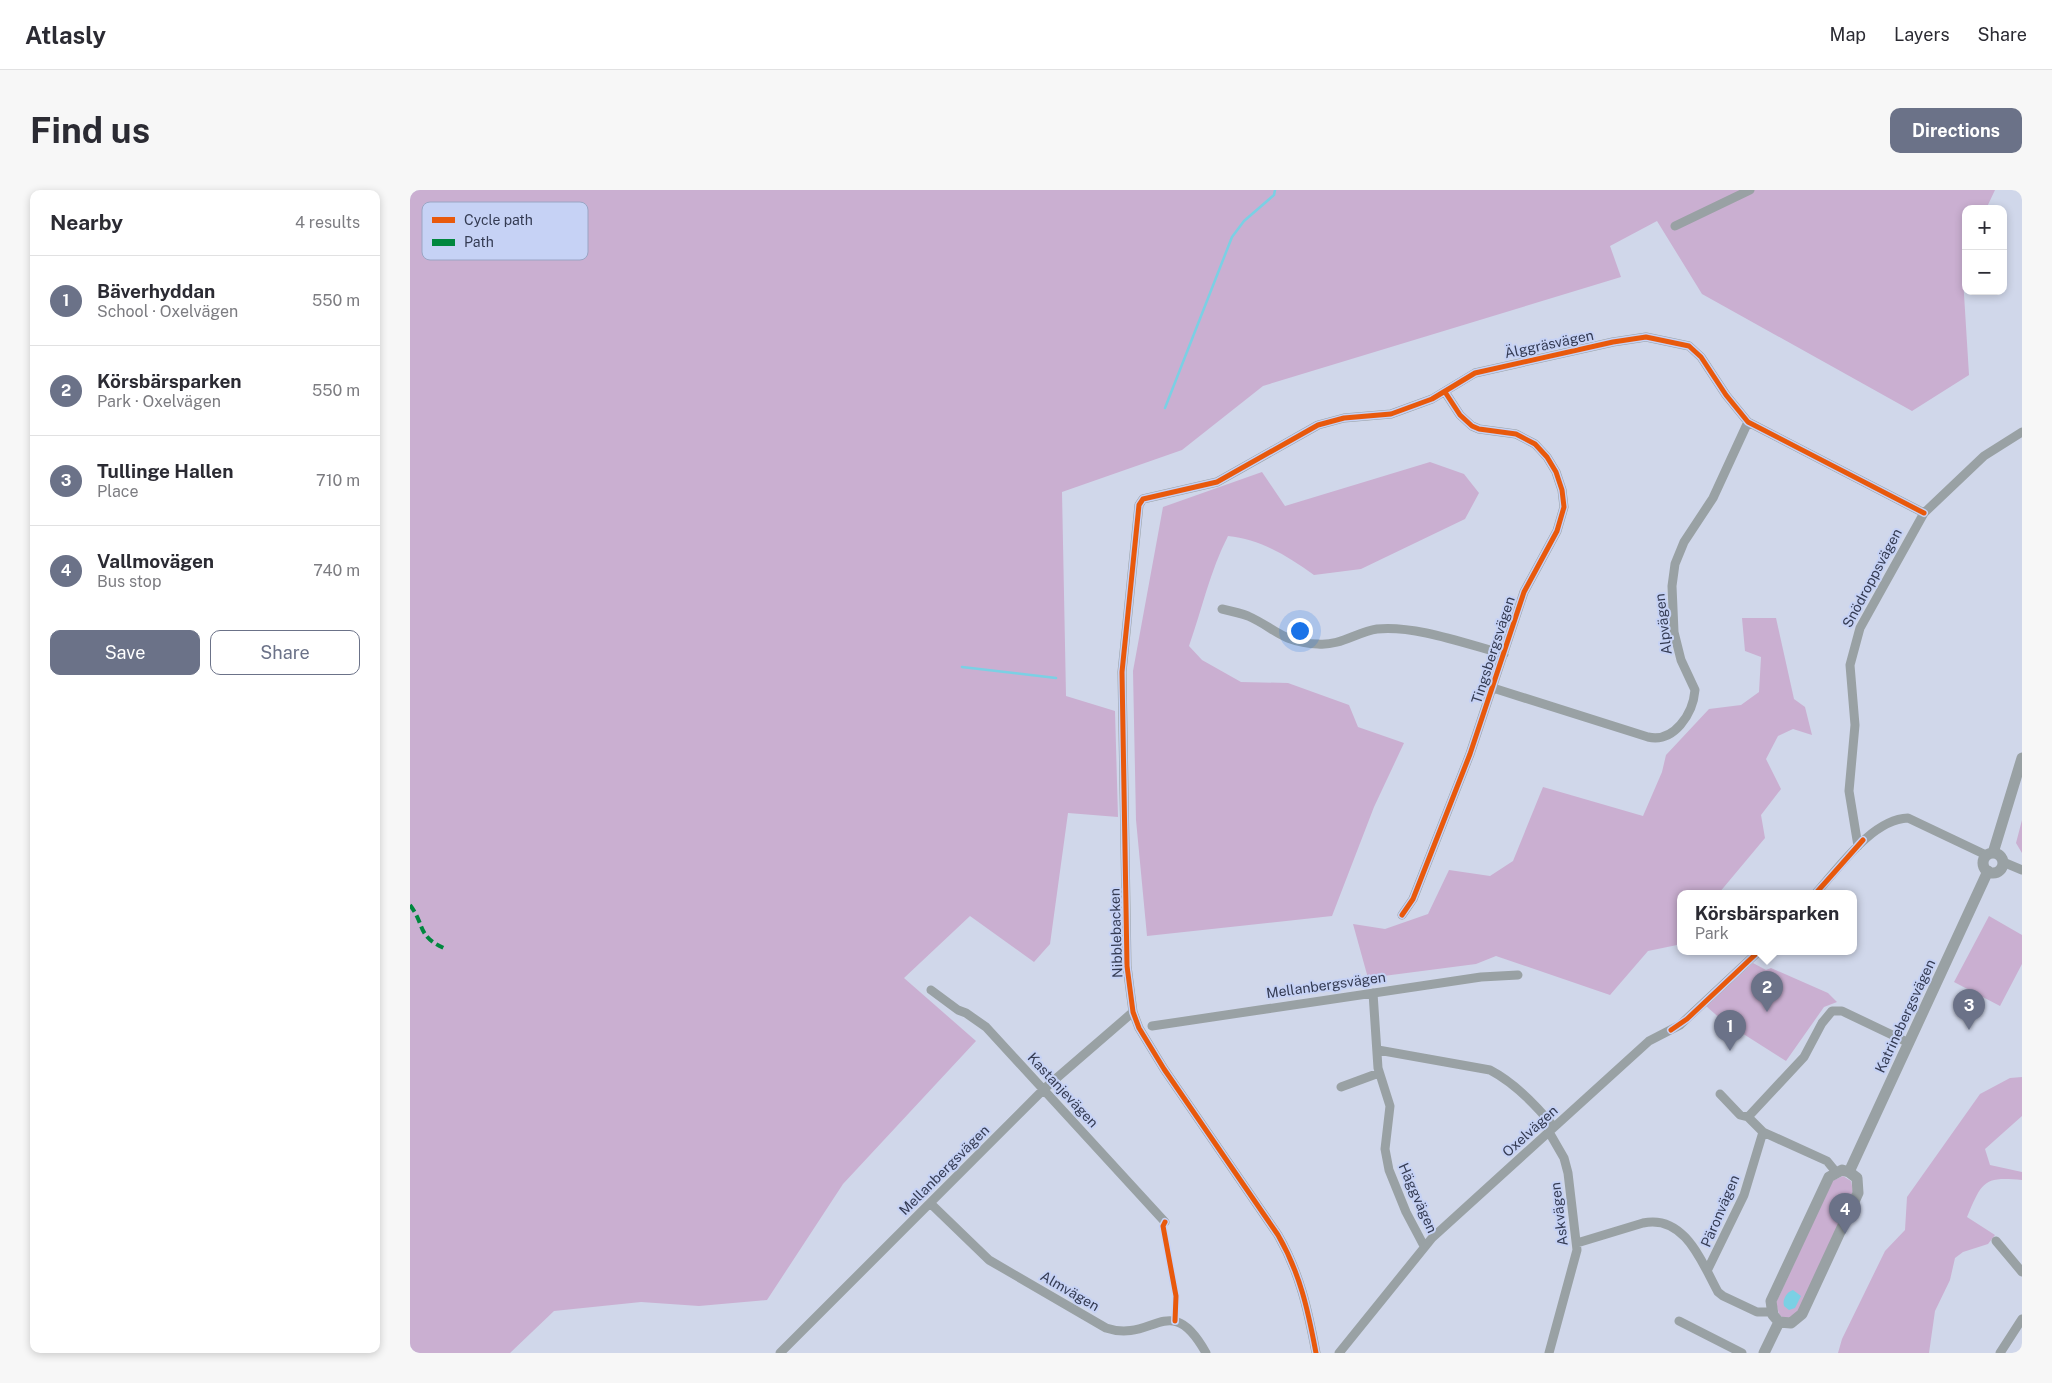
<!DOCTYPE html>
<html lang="en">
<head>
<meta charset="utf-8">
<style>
  :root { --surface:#fff; --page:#f7f7f7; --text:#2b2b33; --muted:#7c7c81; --line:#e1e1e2; --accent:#6b7288 }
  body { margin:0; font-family:"Public Sans",sans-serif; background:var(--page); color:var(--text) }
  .controls { position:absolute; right:15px; top:15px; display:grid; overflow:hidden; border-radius:10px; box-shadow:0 2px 8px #0003 }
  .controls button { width:45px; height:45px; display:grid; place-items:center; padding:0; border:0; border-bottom:1px solid var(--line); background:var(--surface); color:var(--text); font:25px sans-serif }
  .you { position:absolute; left:889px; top:440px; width:18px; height:18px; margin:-12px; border:4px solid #fff; border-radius:50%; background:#1a73e8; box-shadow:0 0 0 8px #1a73e833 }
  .badge { display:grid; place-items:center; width:32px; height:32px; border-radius:50%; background:var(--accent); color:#fff; font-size:16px; font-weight:700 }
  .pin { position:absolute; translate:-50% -41px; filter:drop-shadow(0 1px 2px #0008) }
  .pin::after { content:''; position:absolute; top:26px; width:18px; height:15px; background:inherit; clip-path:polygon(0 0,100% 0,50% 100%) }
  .popup { position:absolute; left:1267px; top:700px; width:180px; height:65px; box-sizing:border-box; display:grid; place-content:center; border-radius:10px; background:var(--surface); filter:drop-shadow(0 1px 4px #0005); font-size:16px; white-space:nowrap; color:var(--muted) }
  .popup b { font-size:19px; color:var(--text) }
  .popup::after { content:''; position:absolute; left:50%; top:100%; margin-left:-10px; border:10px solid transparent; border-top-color:var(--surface) }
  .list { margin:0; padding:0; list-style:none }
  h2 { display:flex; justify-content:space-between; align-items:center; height:65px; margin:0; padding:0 20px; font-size:21px }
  h2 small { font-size:16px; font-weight:400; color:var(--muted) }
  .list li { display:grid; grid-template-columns:32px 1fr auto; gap:15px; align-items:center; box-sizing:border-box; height:90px; padding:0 20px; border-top:1px solid var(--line) }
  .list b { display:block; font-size:19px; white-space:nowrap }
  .list p { margin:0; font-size:16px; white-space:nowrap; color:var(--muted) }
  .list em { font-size:16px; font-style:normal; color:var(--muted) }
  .actions { display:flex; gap:10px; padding:15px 20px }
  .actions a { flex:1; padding:11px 0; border:1px solid var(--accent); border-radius:10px; text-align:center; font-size:18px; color:var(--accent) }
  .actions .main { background:var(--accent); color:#fff }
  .map { position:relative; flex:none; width:1612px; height:1163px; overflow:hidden; border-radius:10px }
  header { display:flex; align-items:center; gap:30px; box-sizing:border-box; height:70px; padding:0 25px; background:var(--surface); border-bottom:1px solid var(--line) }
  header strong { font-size:24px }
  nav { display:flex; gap:28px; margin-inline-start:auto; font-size:18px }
  .intro { display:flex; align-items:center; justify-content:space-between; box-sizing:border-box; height:120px; padding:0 30px }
  h1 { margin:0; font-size:35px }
  .button { padding:12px 22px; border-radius:10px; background:var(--accent); color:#fff; font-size:18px; font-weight:700 }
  main { display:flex; gap:30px; padding:0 30px }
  aside { flex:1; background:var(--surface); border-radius:10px; box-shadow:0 2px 8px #0003 }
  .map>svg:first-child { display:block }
  .green { fill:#caafd1 }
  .water { fill:#7bd0e4 }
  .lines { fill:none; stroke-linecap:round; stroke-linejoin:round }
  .stream { stroke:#7bd0e4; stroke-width:2.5 }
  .minor { stroke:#99a1a4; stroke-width:9 }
  .tertiary { stroke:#99a1a4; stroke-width:11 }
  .quiet { stroke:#00873e; stroke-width:4; stroke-dasharray:8 4; stroke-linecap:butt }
  .cycleway-casing { stroke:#c6d2f5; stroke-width:8 }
  .cycleway { stroke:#e8590c; stroke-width:5 }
  .labels { text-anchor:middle; stroke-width:4; stroke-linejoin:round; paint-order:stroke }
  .street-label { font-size:14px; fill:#343b53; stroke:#c6d2f5 }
  .key { fill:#c6d2f5; stroke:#9aa5c4; stroke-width:1 }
  .key-label { font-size:14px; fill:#343b53 }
</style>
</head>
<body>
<header>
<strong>Atlasly</strong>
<nav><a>Map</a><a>Layers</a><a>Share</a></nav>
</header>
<div class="intro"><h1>Find us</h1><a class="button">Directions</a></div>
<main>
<aside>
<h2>Nearby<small>4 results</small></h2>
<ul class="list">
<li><span class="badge">1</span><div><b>Bäverhyddan</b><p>School · Oxelvägen</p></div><em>550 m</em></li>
<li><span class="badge">2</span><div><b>Körsbärsparken</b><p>Park · Oxelvägen</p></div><em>550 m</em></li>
<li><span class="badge">3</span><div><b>Tullinge Hallen</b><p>Place</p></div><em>710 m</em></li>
<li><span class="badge">4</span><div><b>Vallmovägen</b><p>Bus stop</p></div><em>740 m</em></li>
</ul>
<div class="actions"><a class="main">Save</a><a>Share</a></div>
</aside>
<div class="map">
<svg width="1612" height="1163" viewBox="0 0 1612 1163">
  <rect width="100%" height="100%" fill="#d0d7ea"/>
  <!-- green -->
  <path class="green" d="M 0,0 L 1585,0 L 1576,19 L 1556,19 L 1556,63 L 1552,72 L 1559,185 L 1502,221 L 1292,104 L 1247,31 L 1200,56 L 1211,87 L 853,196 L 772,260 L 652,302 L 656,506 L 705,521 L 708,627 L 658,623 L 640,754 L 624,772 L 560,726 L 494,788 L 566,851 L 433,994 L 357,1110 L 289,1116 L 231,1112 L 144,1121 L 100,1163 L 0,1163 Z
    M 1020,272 L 1054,284 L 1069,303 L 1055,329 L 951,379 L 904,385 C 878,366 850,349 818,346 C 800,381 792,419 779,456 L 792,470 L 831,492 L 878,493 L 939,515 L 948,537 L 994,553 L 964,617 L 922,726 L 737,746 L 726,630 L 723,481 L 753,317 L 852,282 L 875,316 Z
    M 1332,428 L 1366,428 L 1384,509 L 1395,517 L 1402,545 L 1383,539 L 1368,546 L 1356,569 L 1371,599 L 1351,625 L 1355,648 L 1309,703 L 1271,703 L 1271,750 L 1267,755 L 1238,761 L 1200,805 L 1086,766 L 1066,774 L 958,788 L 943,734 L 975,739 L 1018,724 L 1039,680 L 1080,686 L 1103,671 L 1133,597 L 1233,626 L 1252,582 L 1256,565 L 1299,519 L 1331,515 L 1349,502 L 1351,467 L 1335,461 Z
    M 1612,630 L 1612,663 L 1606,653 Z
    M 1579,726 L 1612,745 L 1612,774 L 1590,816 L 1544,792 Z
    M 1343,773 L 1356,780 L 1361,778 L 1418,803 L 1427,812 L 1414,817 L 1376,871 L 1313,831 L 1296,816 Z
    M 1612,887 L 1612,926 L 1575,959 L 1580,975 L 1612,982 L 1612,990 C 1573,986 1572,992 1557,1027 L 1585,1045 L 1578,1054 L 1553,1062 L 1545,1068 L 1540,1090 L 1525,1121 L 1519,1163 L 1428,1163 L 1432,1149 L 1475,1061 L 1495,1040 L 1497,1007 L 1570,904 L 1600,888 Z
    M 1433,986 L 1441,991 L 1443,1001 L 1390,1121 L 1381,1128 L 1373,1128 L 1369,1124 L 1366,1113 L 1422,991 Z"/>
  <!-- water -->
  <path class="water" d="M 1383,1100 L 1391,1106 L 1385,1118 L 1379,1120 L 1374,1116 C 1372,1109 1377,1102 1383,1100 Z"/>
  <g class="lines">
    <!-- stream -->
    <path class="stream" d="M 755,218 L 822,47 L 834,31 L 864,5 L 865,0
      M 552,477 L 646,488"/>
    <!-- minor -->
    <path class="minor" d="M 1265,36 L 1340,0
      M 812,419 C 821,421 830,423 838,426 C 865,438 873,453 908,454 C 930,456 947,442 967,439 C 1005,435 1056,454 1094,464
      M 1083,498 L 1238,547 C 1264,553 1283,524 1285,500 L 1271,470 L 1264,442 L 1262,396 L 1265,374 L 1274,352 L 1303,308 L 1338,232
      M 1448,656 L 1439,601 L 1445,535 L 1440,475 L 1450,438 L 1514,323 L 1574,266 L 1612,242
      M 1593,672 L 1612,680
      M 1406,703 C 1428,679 1462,629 1498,628 L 1576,665
      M 992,725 L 1003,709 L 1060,564 L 1114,402 L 1147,341 L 1154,317 L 1152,300 L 1146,282 L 1137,267 L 1125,254 L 1106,244 L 1069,239 L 1062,236 L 1050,225 L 1035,202
      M 521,800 L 548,820 L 556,823 L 576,837 L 755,1032
      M 963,803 L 968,878 L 980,916 L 975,959 L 979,980 L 996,1022 L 1014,1056
      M 742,836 L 1071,787 L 1108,785
      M 968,860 L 1080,880 C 1105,893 1126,915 1144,937
      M 931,897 L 969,883
      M 1310,904 L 1330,925 L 1338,927
      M 1338,927 L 1394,867 L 1412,833 L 1422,821 L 1432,821 L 1499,853
      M 1338,927 L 1353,942 L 1417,971 L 1426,982
      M 1139,942 L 1154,968 L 1158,983 L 1167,1060 L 1139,1163
      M 520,1013 L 579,1070 L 696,1138 C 743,1154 760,1098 796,1163
      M 1586,1051 L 1612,1082
      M 1167,1053 L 1233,1033 C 1275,1024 1292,1073 1308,1102 L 1313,1106 L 1347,1122 L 1362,1122
      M 1297,1081 L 1334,1005 L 1353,942
      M 1269,1131 L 1332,1163
      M 370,1163 L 634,899 L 723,822
      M 906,1163 C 898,1120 890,1083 868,1045 L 754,879 L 729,838 L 723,822 L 717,776 L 712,482 L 729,315 L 733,309 L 807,292 L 908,235 L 934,228 L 981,224 L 1022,209 L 1065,183 L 1203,152 L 1236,147 L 1279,156 L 1291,167 L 1316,205 L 1338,232 L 1514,323
      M 929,1163 L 1022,1048 L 1239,851 L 1270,835 L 1349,761
      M 1590,1163 L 1612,1129"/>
    <!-- tertiary -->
    <path class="tertiary" d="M 1583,663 L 1612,568
      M1573 673a10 10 0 1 1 20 0a10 10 0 1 1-20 0Z
      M 1432,980 L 1439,982 L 1447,988 L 1448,1003 L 1392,1124 L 1381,1133 L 1369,1132 L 1363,1125 L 1361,1111 L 1419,987 Z
      M 1439,982 L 1578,681
      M 1354,1163 L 1369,1132"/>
    <!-- quiet -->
    <path class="quiet" d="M 0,715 C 16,736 6,746 36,759"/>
    <defs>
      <path id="cycleway" d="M 1406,703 L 1453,650
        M 992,725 L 1003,709 L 1060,564 L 1114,402 L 1147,341 L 1154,317 L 1152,300 L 1146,282 L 1137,267 L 1125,254 L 1106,244 L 1069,239 L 1062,236 L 1050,225 L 1035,202
        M 1261,840 L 1277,829 L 1349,761
        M 755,1032 L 753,1036 L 766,1106 L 765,1131
        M 906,1163 C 898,1120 890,1083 868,1045 L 754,879 L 729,838 L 723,822 L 717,776 L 712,482 L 729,315 L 733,309 L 807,292 L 908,235 L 934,228 L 981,224 L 1022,209 L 1065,183 L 1203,152 L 1236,147 L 1279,156 L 1291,167 L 1316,205 L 1338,232 L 1514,323"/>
    </defs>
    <!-- cycleway casing -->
    <use href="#cycleway" class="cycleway-casing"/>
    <!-- cycleway -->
    <use href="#cycleway" class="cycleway"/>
  </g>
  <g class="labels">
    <!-- street labels -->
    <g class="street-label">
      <text transform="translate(1139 154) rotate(-12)" y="5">Älggräsvägen</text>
      <text transform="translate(1462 388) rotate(-62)" y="5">Snödroppsvägen</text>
      <text transform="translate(1253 434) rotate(-97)" y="5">Alpvägen</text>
      <text transform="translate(1083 460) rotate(-72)" y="5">Tingsbergsvägen</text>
      <text transform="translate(706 743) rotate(-92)" y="5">Nibblebacken</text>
      <text transform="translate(916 795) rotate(-8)" y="5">Mellanbergsvägen</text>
      <text transform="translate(1495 826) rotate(-65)" y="5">Katrinebergsvägen</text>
      <text transform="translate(653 900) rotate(47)" y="5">Kastanjevägen</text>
      <text transform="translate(1120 941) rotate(-42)" y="5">Oxelvägen</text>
      <text transform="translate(534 980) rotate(-45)" y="5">Mellanbergsvägen</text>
      <text transform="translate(1008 1008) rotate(66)" y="5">Häggvägen</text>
      <text transform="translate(1310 1021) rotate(-67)" y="5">Päronvägen</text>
      <text transform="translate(1149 1024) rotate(-97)" y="5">Askvägen</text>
      <text transform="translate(660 1101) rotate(30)" y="5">Almvägen</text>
    </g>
  </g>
  <!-- legend -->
  <rect x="12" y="12" width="166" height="58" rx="8" class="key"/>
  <rect x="22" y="27" width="23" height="6" fill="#e8590c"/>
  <rect x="22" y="49" width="23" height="7" fill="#00873e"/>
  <g class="key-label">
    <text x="54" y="35">Cycle path</text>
    <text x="54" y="57">Path</text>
  </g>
</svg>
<div class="controls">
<button>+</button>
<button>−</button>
</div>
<div class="you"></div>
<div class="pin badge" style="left:1320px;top:861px">1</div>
<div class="pin badge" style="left:1357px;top:822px">2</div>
<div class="popup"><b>Körsbärsparken</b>Park</div>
<div class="pin badge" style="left:1559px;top:840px">3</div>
<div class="pin badge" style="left:1435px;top:1044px">4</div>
</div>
</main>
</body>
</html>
